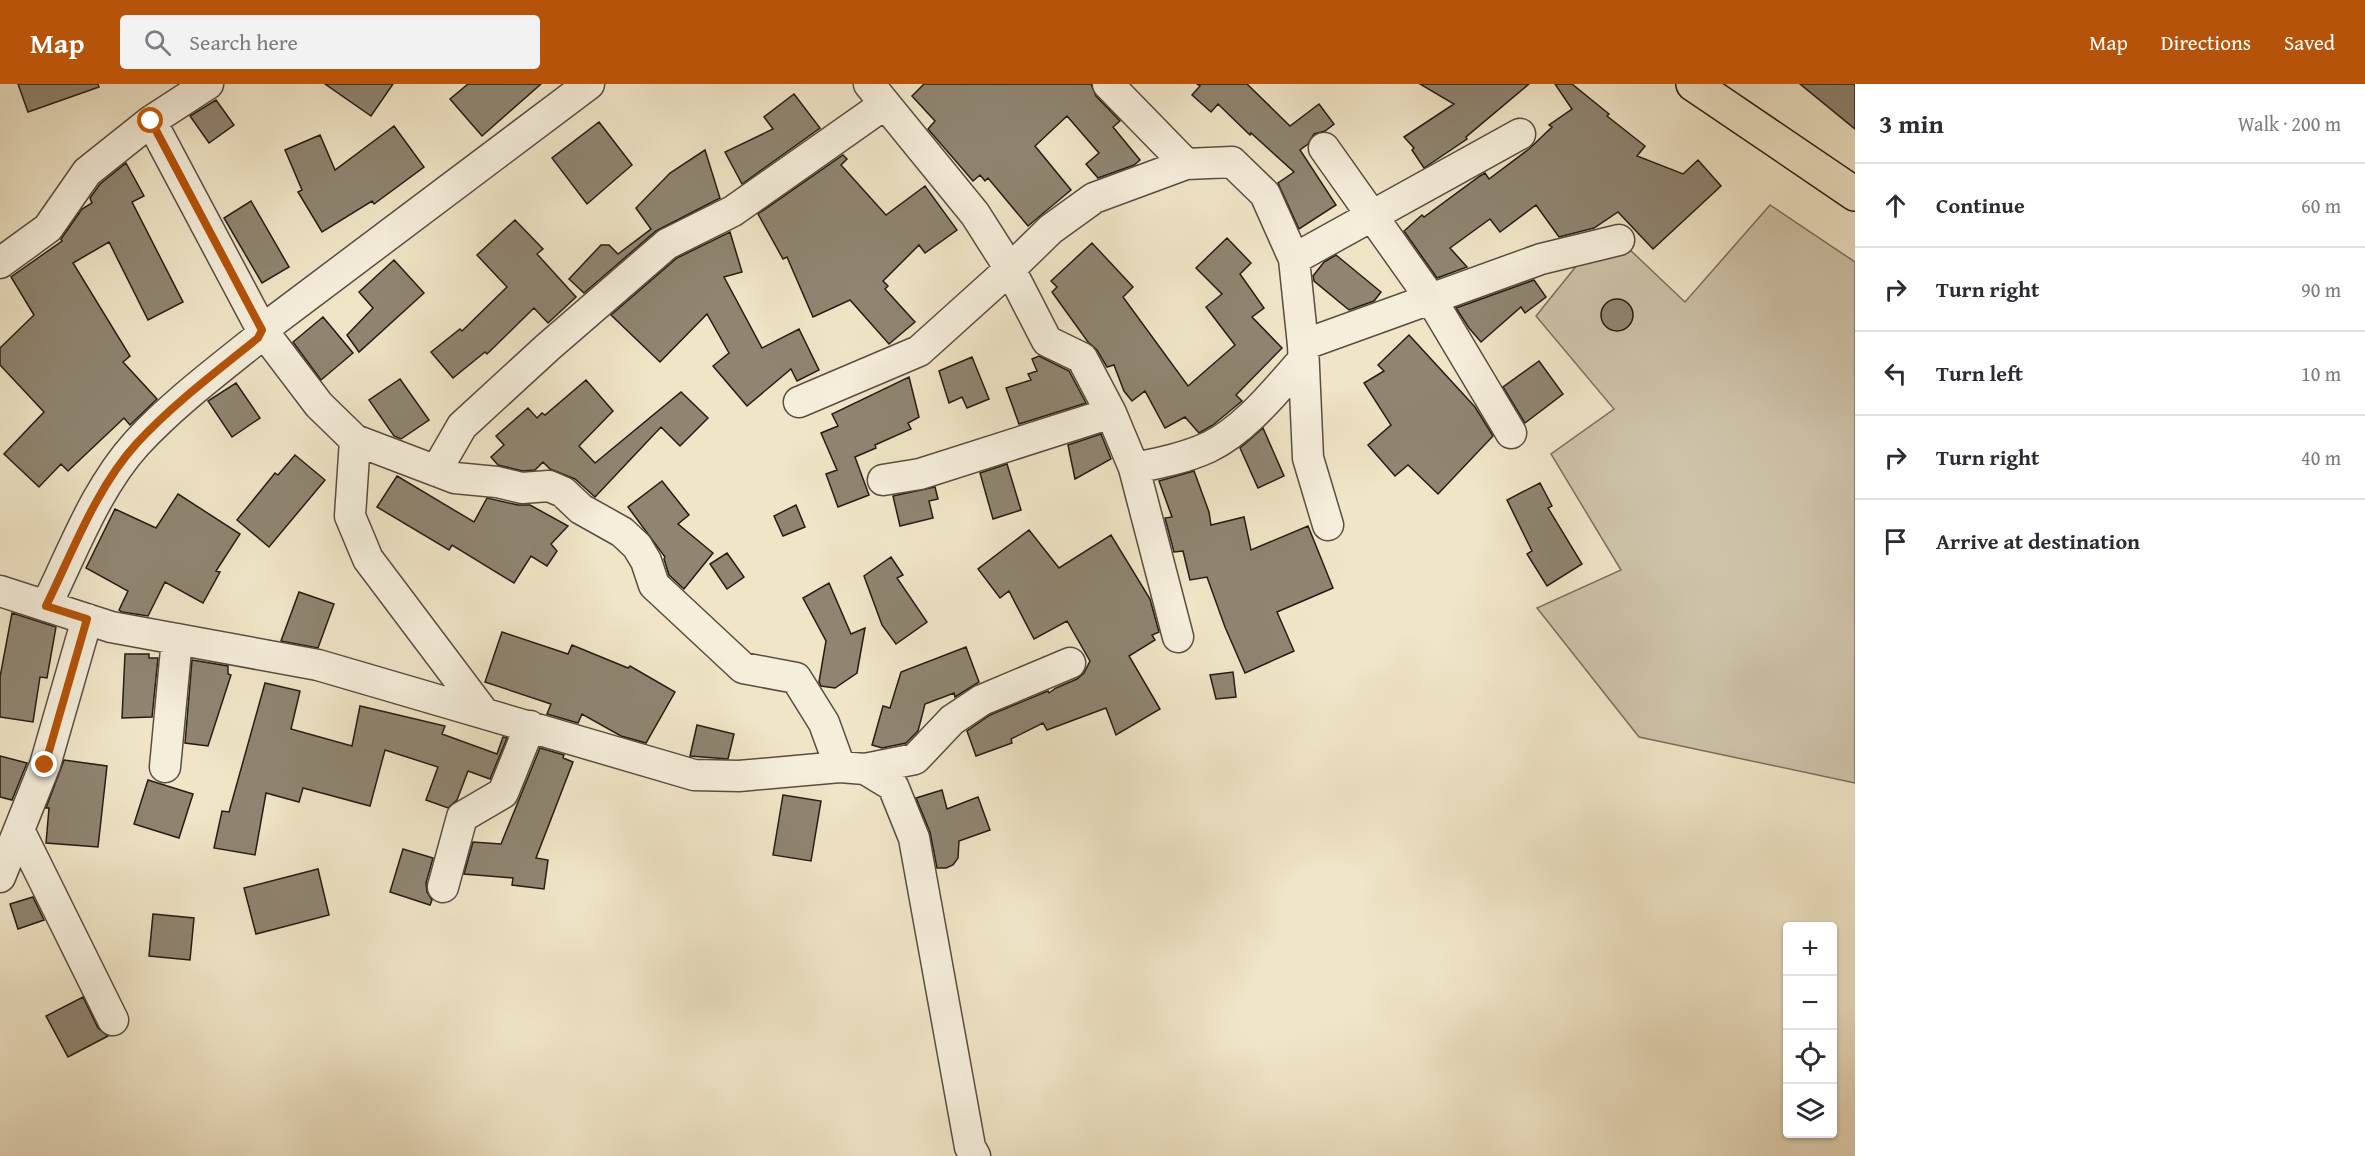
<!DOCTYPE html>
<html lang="en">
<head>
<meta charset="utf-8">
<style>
  :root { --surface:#fff; --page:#f2f2f3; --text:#2b2b33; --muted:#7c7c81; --line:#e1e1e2; --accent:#b45309 }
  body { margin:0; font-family:"Gentium Book Plus",serif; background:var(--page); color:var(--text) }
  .controls { position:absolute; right:18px; bottom:18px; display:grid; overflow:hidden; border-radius:6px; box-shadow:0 2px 4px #0004 }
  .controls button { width:54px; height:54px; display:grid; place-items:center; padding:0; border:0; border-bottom:2px solid var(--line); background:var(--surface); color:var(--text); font:30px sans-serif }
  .stop { position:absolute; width:18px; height:18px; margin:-14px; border:4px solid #b45309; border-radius:50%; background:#fff }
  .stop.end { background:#b45309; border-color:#fff; box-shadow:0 2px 6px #0008 }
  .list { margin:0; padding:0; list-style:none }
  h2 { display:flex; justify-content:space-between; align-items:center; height:78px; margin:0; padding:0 24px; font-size:26px }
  h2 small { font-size:20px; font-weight:400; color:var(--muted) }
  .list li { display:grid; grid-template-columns:39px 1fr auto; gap:18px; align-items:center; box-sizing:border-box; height:84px; padding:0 24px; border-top:2px solid var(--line) }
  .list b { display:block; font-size:22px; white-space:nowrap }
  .list em { font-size:20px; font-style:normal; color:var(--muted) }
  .icon { flex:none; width:33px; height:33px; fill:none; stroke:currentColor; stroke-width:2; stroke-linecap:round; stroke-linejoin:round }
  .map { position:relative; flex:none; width:1855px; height:1072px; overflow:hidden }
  header { display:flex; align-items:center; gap:36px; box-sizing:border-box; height:84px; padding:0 30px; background:var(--accent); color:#fff }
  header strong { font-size:28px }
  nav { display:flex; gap:33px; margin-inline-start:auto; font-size:21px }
  .search { width:420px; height:54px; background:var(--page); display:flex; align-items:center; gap:15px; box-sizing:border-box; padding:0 21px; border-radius:6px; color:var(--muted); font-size:22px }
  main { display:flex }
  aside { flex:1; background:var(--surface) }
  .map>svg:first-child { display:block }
  .green { fill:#cec3a9; stroke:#7a705e; stroke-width:1.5 }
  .building { fill:#8f8571; stroke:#261c14; stroke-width:1.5 }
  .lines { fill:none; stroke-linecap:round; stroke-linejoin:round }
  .minor-casing { stroke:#584e41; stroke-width:33 }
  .primary-casing { stroke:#261c14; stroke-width:36 }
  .minor { stroke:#f5eedb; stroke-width:30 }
  .primary { stroke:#f0e5c7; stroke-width:33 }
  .route { stroke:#b45309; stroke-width:8 }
</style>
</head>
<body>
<header>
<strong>Map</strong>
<div class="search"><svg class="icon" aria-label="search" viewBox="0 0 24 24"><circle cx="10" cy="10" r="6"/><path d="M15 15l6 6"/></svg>Search here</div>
<nav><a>Map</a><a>Directions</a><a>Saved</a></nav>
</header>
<main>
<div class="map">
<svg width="1855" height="1072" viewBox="0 0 1855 1072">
  <rect width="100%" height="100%" fill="#f0e5c7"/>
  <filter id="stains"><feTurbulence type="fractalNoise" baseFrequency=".00333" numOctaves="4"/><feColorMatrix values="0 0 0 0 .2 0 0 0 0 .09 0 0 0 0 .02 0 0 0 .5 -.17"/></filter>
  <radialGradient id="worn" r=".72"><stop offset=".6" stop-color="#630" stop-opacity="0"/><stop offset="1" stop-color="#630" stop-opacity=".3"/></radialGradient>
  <!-- green -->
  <path class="green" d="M 1770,121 L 1855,178 L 1855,699 L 1639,653 L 1537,524 L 1621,486 L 1551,370 L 1614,325 L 1536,232 L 1578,180 L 1628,164 L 1685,218 Z"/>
  <!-- building -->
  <path class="building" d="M 18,0 L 98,0 L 99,3 L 28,28 Z
    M 325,0 L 393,0 L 371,32 Z
    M 468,0 L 541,0 L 482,52 L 450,15 Z
    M 924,0 L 1091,0 L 1096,12 L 1120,37 L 1113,43 L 1140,76 L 1134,81 L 1098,94 L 1086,80 L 1099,69 L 1067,32 L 1035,62 L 1071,106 L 1028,142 L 988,94 L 985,97 L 980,91 L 973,97 L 928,45 L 935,37 L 912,12 Z
    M 1197,0 L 1247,0 L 1290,42 L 1319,20 L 1334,40 L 1325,47 L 1314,50 L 1308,60 L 1300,66 L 1336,121 L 1299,145 L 1278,99 L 1294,88 L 1251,49 L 1250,51 L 1218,20 L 1211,28 L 1192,11 L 1200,2 Z
    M 1420,0 L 1529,0 L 1466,53 L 1467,55 L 1424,84 L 1412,66 L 1414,64 L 1404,53 L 1454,20 Z
    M 1555,0 L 1572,0 L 1609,30 L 1607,32 L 1645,62 L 1637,72 L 1683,90 L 1698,76 L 1721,102 L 1653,165 L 1618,128 L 1594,144 L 1559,153 L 1536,121 L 1500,148 L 1490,135 L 1450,164 L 1467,183 L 1437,194 L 1404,147 L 1422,131 L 1424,133 L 1480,92 L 1485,89 L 1489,95 L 1529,65 L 1552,43 L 1549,41 L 1572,25 Z
    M 1800,0 L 1855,0 L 1855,45 Z
    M 794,10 L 820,44 L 742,100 L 725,68 L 773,45 L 764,33 Z
    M 216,16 L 234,41 L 209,59 L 190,32 Z
    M 599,38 L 632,81 L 587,120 L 552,74 Z
    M 394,42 L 424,83 L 374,120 L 372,117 L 322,148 L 298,108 L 302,106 L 285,66 L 320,51 L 335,86 Z
    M 705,66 L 720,114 L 656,147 L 584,209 L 569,195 L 601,161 L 609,161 L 618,170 L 651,145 L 636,124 L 670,89 Z
    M 843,71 L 847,75 L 841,81 L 886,131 L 925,102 L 957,146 L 925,169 L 919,161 L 883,197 L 888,202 L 885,205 L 915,238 L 889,260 L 850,216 L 813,233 L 787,173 L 783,175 L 758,130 Z
    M 126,79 L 144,112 L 132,118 L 183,218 L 148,236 L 109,158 L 73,179 L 130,272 L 123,278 L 157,315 L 130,341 L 124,334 L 68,387 L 61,380 L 39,403 L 4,370 L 44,328 L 0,281 L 0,264 L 34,231 L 11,193 L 62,157 L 61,155 L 82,125 L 92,119 L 90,114 L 100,100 Z
    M 251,117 L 289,183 L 262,199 L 224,134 Z
    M 515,136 L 543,165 L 537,170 L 576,213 L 548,239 L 534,224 L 487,270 L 485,268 L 453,294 L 431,268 L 460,245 L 462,247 L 507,203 L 477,171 Z
    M 730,148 L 742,188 L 724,193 L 762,264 L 799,245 L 819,286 L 797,297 L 791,285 L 747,322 L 713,282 L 729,269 L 707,230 L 660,278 L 611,231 L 677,174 Z
    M 1227,154 L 1251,179 L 1240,190 L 1264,224 L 1252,233 L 1282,264 L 1236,311 L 1242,317 L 1213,341 L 1199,349 L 1185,333 L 1165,344 L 1145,307 L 1132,317 L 1124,307 L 1114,281 L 1107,283 L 1097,266 L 1088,258 L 1052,208 L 1057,203 L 1051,197 L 1092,159 L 1133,203 L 1123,213 L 1188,302 L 1235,261 L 1206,223 L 1222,210 L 1196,184 Z
    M 1336,171 L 1381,208 L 1374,217 L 1349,226 L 1314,197 L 1313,192 L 1324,178 Z
    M 394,176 L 424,209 L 359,268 L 347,251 L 373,224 L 359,208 Z
    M 1534,196 L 1546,213 L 1525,229 L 1521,223 L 1481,258 L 1469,244 L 1456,224 Z
    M1601 231a16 16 0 1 1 32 0a16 16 0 1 1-32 0Z
    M 323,233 L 353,269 L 321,296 L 293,258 Z
    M 1409,251 L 1475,323 L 1493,352 L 1438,410 L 1408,381 L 1395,392 L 1368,361 L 1391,341 L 1364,299 L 1384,287 L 1378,281 Z
    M 1039,272 L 1069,287 L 1086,319 L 1019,340 L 1006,304 L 1031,296 L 1028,290 L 1037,287 L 1032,275 Z
    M 972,273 L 989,315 L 967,324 L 962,313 L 949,319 L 939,287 Z
    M 1539,277 L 1563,310 L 1525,339 L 1503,303 Z
    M 909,293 L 919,333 L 908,339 L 911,345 L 875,361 L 876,364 L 855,373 L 869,411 L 838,423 L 826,390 L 837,386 L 821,349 L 838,342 L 832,330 Z
    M 400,295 L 429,336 L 401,355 L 394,352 L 369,316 Z
    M 586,296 L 613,327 L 579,362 L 595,379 L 681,308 L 708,334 L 680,362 L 661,343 L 595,413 L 575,395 L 550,385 L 543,378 L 535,386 L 523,387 L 498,381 L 491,373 L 504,361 L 496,352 L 528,324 L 537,334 L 542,329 L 545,331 Z
    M 236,299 L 260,334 L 232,353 L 208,317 Z
    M 1263,344 L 1284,392 L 1258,404 L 1240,364 Z
    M 1101,350 L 1111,375 L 1075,395 L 1068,361 Z
    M 295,371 L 325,396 L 269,463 L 237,436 L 275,389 L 278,391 Z
    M 1007,380 L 1021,426 L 993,435 L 980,389 Z
    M 1194,387 L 1209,428 L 1211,441 L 1244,433 L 1251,466 L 1308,442 L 1333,504 L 1277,528 L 1294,567 L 1245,589 L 1225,543 L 1207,493 L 1190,496 L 1183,467 L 1174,468 L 1165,434 L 1172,433 L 1159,397 Z
    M 397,392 L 474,438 L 487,414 L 518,421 L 530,421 L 568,442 L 551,460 L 557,467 L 547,482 L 531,472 L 514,499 L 452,461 L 449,466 L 377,423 Z
    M 662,397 L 689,431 L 678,440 L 713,469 L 684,505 L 669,491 L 664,475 L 665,473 L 628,423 Z
    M 1540,399 L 1552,422 L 1548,424 L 1582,480 L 1547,502 L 1527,470 L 1532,467 L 1507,416 Z
    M 935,403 L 938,415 L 929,417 L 933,434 L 900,442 L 893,412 Z
    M 178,410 L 240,450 L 216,487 L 220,488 L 203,519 L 165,498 L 148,532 L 122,528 L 119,526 L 128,507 L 86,484 L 115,425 L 156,444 Z
    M 796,421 L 805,443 L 783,452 L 774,432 Z
    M 1029,446 L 1059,484 L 1111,451 L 1150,515 L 1159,548 L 1152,551 L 1155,556 L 1129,572 L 1160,625 L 1116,651 L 1106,624 L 1047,646 L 1043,639 L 1011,655 L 1012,659 L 976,672 L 967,647 L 990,631 L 1048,607 L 1049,609 L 1056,604 L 1077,595 L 1084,589 L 1090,577 L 1067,537 L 1034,555 L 1009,507 L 1000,514 L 978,485 Z
    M 727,469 L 744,493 L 727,505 L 710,480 Z
    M 891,473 L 903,491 L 897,494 L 927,538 L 896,560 L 882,541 L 864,492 Z
    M 829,499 L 851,550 L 865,544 L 857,589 L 835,604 L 821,602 L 819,598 L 826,557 L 803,514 Z
    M 299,508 L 334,520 L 318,564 L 281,557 Z
    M 12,529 L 56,543 L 47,594 L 40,593 L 33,638 L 0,633 L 0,593 Z
    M 502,548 L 568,570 L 572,561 L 628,584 L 630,582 L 675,608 L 646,659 L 621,652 L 582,630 L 578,639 L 547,630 L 551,620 L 485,598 Z
    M 966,563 L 979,598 L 955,613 L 954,609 L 925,620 L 918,647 L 906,659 L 882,664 L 872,661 L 883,622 L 890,624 L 901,588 Z
    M 125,570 L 149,570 L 149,574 L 158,574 L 152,633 L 122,634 Z
    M 192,576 L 228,582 L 228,590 L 231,591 L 208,662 L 185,659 Z
    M 1233,588 L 1236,613 L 1216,615 L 1210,591 Z
    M 265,599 L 300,607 L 291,645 L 352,662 L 360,622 L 445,642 L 442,650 L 497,670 L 503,653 L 507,654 L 490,695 L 468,687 L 457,716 L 448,724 L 426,716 L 438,683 L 385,666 L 370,722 L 303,704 L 299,718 L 266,709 L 255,771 L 214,764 L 222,727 L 229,728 Z
    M 697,641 L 734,650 L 728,675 L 690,672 Z
    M 540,664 L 564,671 L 563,674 L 573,678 L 536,774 L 548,776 L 544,805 L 512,801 L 513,794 L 464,790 L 473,758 L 501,760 Z
    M 0,672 L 27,679 L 12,716 L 0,713 Z
    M 64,676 L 107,682 L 98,763 L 46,759 L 49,724 L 46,724 Z
    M 148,696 L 193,710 L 179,754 L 134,740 Z
    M 942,706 L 947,725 L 978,713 L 990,746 L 959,757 L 958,774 L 953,781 L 946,784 L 937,784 L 930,748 L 916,714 Z
    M 783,711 L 821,717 L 811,777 L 773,771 Z
    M 403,765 L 433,774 L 426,799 L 427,808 L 432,816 L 430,821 L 390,808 Z
    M 318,785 L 329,831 L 256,850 L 244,804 Z
    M 33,813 L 44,836 L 18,845 L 10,820 Z
    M 153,830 L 194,834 L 190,876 L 149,872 Z
    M 83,913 L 98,944 L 108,952 L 68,973 L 46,932 Z"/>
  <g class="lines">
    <defs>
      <path id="minor" d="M 869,0 L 975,130 L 1010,185 L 1047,257 L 1082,274 L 1111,329 L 1134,384 L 1178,553
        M 1108,0 L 1186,80
        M 151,37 L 262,246 L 319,321 L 355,356 L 455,394 L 497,398 L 522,404 L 549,402 L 563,408 L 581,425 L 622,448 L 637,462 L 646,477 L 654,501 L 743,584 L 796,594 L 824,639 L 840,683
        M 1324,64 L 1431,215 L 1511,349
        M 1294,175 L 1520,50
        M 0,179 L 48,144 L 87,88 L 151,37 L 208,0
        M 1303,261 L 1541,175 L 1619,156
        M 799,318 L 919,267 L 1010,185 L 1051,145 L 1094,114 L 1186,80 L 1232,78 L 1265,110 L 1294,175 L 1303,261 L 1308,374 L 1328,441
        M 355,356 L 350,432 L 368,475 L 484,629
        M 1134,384 C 1160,379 1185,374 1209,363 C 1246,345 1276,306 1303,276
        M 436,387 L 462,342 L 548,263 L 667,160 L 733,127 L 885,20
        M 883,396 L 920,390 L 1111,329
        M 0,507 L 111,543 L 318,581 L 694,691 L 739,692 L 840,683 L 865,685 L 893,702 L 914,754 L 970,1063 L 975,1072
        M 46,522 C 73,467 96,404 137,359 C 173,320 217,287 258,254 L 262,246 L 589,0
        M 165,683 L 177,555
        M 865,685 L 915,675 L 952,636 L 982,616 L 1070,579
        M 19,746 L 113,936
        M 0,793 L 45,681 L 87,535
        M 443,803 L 462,733 L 503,709 L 530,642"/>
      <path id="primary" d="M 1693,0 L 1855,110"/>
    </defs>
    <!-- minor casing -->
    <use href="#minor" class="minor-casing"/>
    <!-- primary casing -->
    <use href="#primary" class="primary-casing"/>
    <!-- minor -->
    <use href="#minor" class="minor"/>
    <!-- primary -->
    <use href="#primary" class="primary"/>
  </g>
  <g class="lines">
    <!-- route -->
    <path class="route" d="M 45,681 L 87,535 L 46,522 C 73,467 96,404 137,359 C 173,320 217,287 258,254 L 262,246 L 151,37"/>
  </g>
  <rect width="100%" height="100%" filter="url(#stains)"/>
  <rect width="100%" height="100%" fill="url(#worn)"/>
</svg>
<div class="controls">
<button>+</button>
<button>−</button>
<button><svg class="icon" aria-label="locate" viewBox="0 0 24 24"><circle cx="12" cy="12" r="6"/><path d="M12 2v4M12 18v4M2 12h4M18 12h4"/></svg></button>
<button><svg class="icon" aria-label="layers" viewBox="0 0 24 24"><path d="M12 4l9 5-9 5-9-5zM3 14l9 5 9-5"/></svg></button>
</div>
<div class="stop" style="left:151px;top:37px"></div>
<div class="stop end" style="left:45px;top:681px"></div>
</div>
<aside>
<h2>3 min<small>Walk · 200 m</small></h2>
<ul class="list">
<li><svg class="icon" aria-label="ahead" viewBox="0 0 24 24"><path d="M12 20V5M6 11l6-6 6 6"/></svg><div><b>Continue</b></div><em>60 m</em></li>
<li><svg class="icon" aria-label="right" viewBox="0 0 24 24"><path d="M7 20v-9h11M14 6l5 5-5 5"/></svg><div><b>Turn right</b></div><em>90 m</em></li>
<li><svg class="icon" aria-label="left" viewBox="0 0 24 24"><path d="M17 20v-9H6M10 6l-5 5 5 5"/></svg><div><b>Turn left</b></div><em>10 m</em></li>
<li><svg class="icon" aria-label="right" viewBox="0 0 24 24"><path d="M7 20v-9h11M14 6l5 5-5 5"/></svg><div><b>Turn right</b></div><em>40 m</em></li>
<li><svg class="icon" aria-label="arrive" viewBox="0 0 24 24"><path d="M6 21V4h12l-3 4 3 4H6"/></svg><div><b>Arrive at destination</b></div></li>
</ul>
</aside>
</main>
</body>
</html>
